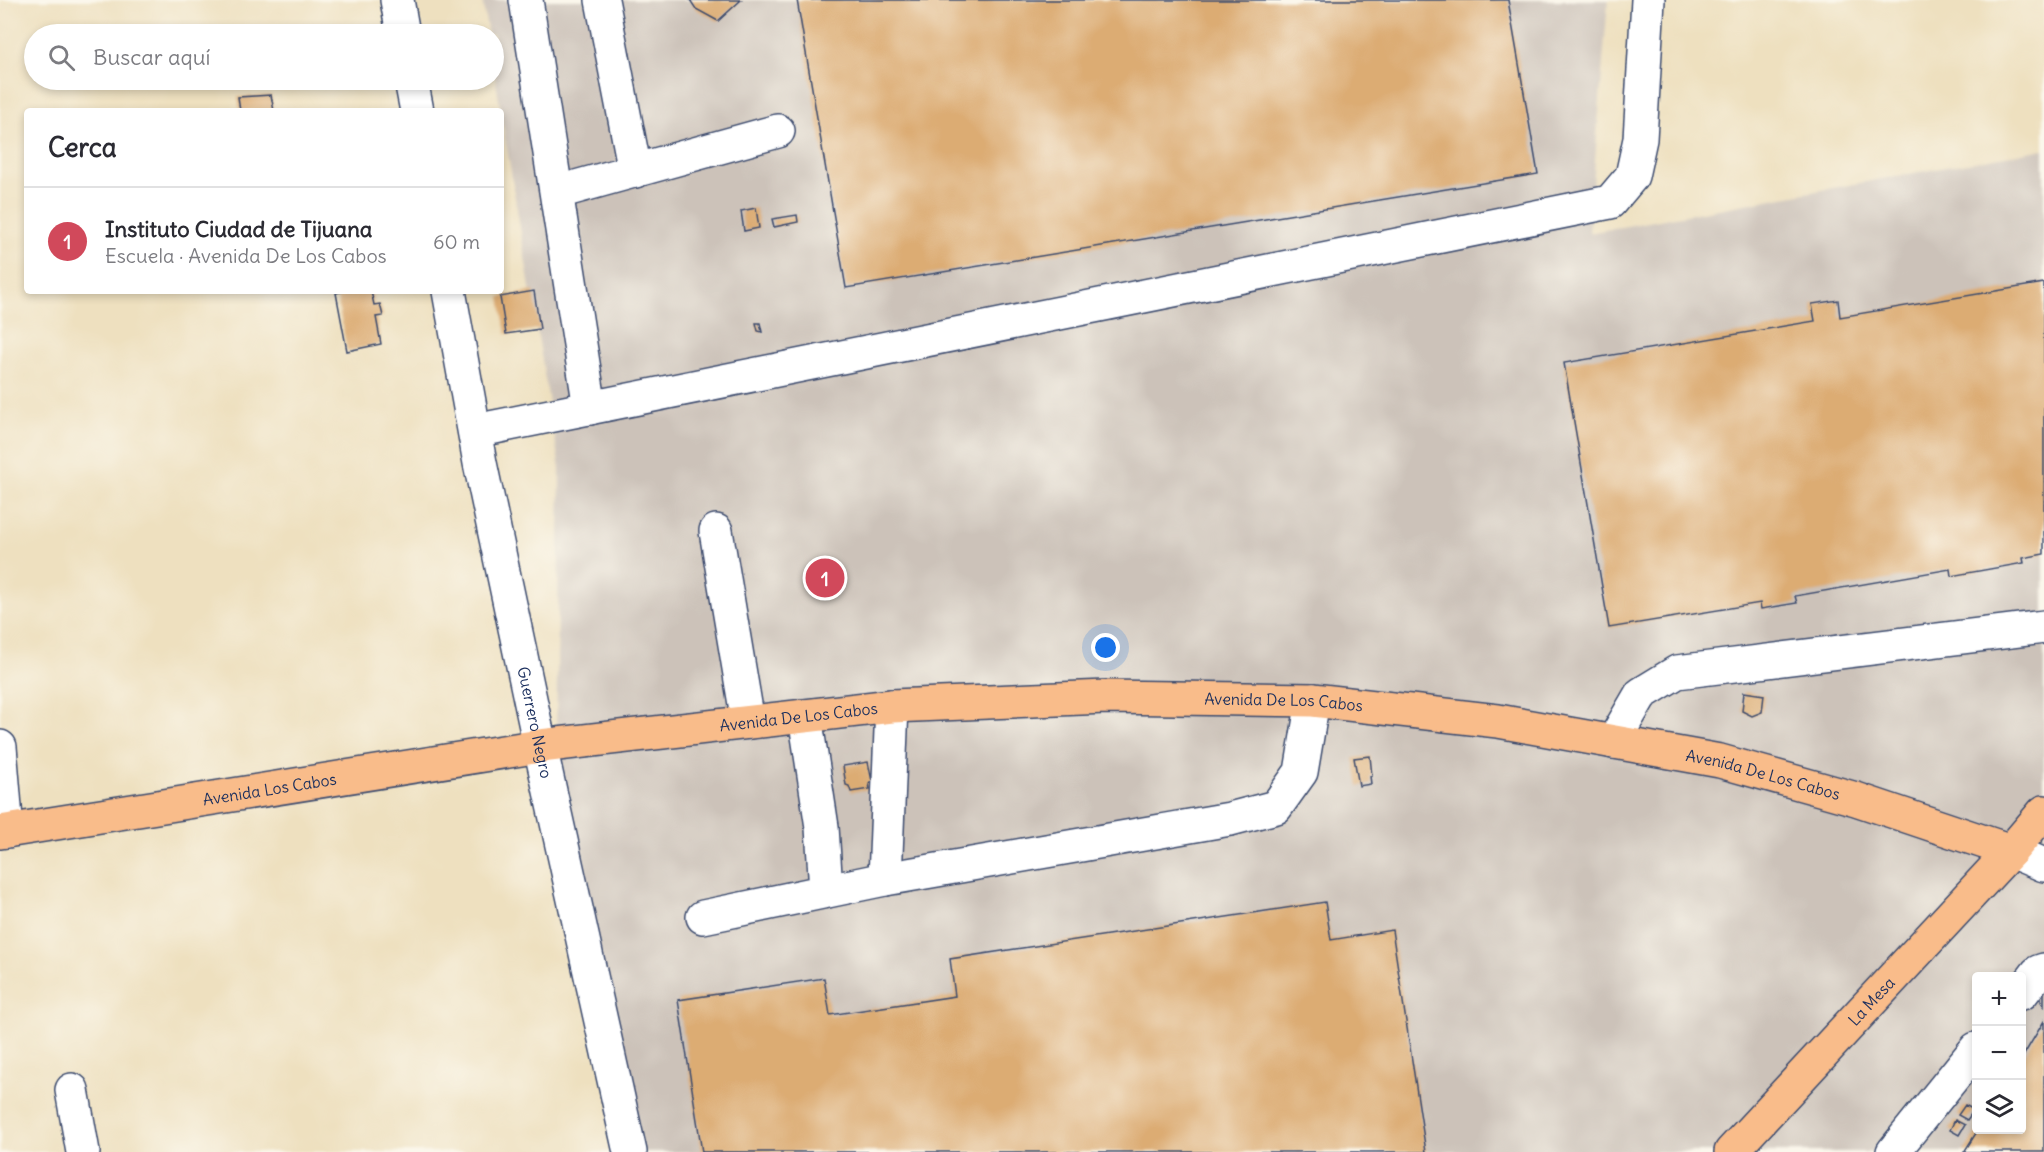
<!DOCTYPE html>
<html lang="es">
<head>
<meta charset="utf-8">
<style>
  :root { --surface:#fff; --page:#f7f7f7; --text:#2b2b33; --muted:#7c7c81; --line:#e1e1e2; --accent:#d1495b }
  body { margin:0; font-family:Delius,sans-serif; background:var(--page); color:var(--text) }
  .controls { position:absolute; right:18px; bottom:18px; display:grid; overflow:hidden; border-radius:6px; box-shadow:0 3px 9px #0003 }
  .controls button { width:54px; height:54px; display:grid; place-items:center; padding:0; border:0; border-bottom:2px solid var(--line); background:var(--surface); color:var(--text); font:30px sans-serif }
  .you { position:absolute; left:1106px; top:648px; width:21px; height:21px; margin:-15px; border:4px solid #fff; border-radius:50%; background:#1a73e8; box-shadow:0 0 0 9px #1a73e833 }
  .badge { display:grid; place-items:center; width:39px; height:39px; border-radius:50%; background:var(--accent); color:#fff; font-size:20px; font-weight:700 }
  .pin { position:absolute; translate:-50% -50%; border:3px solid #fff; box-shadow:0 2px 6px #0006 }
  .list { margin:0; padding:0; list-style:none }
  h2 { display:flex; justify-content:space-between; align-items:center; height:78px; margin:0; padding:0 24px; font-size:26px }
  h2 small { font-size:20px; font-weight:400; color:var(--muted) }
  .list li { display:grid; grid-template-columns:39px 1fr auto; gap:18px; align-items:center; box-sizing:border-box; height:108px; padding:0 24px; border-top:2px solid var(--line) }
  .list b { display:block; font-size:22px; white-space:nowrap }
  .list p { margin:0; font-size:20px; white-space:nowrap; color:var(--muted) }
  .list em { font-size:20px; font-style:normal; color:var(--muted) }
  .icon { flex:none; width:33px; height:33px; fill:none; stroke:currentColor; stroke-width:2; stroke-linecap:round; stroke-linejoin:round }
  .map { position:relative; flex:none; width:2044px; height:1152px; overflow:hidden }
  .search { position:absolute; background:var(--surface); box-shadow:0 3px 9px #0003; left:24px; top:24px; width:480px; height:66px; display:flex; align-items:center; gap:15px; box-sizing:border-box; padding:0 21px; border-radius:33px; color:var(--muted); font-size:22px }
  .panel { position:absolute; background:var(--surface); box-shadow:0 3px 9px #0003; left:24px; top:108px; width:480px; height:186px; border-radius:6px }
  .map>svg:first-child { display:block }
  .industrial { fill:#ccc2b9; fill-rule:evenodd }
  .building { fill:#dcac73 }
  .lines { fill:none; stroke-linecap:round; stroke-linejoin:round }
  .minor-casing { stroke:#3b4a6d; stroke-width:36 }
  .major-casing { stroke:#3b4a6d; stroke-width:36 }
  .minor { stroke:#fff; stroke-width:33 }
  .major { stroke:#f9bc8a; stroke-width:33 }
  .labels { text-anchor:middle; stroke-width:4.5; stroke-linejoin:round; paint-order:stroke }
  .street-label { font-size:16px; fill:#1b2f5e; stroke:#fbf7ec }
</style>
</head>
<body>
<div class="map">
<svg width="2044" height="1152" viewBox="0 0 2044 1152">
  <rect width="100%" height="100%" fill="#fbf7ec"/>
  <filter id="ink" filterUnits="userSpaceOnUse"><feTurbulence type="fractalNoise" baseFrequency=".0167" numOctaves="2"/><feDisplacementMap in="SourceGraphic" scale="12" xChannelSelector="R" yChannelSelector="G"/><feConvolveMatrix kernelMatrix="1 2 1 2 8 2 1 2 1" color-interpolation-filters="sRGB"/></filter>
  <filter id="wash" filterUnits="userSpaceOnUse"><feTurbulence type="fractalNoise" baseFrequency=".008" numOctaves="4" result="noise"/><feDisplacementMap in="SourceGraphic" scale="24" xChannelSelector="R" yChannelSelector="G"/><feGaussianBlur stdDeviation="1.35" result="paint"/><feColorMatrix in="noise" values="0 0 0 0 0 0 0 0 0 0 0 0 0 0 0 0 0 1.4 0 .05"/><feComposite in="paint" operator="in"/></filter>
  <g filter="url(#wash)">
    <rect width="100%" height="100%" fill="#eee0bf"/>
    <!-- industrial -->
    <path class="industrial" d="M 482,0 L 1608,0 L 1589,233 L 2044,149 L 2044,1152 L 629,1152 L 556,744 L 560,469 L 494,70 L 494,34 L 488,34 ZM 1976,976 L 2022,976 L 2022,1130 L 1976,1130 Z"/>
    <g id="blocks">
      <!-- building -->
      <path class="building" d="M 690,0 L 741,0 L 718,21 L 696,9 Z
        M 797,0 L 1508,0 L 1538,174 L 846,288 Z
        M 271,95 L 274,111 L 240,111 L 238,97 Z
        M 756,208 L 759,228 L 744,231 L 741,211 Z
        M 797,215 L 798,222 L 774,227 L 772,219 Z
        M 2044,283 L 2044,554 L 2023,558 L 2024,563 L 1951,576 L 1950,569 L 1795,596 L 1797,603 L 1761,609 L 1760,603 L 1609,628 L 1564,363 L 1815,321 L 1812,304 L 1838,300 L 1840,317 Z
        M 344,291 L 371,291 L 374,305 L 380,304 L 383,316 L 376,317 L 381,344 L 347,351 L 336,293 Z
        M 534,291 L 540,329 L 506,334 L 500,297 Z
        M 756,323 L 760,323 L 762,332 L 758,331 Z
        M 1744,692 L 1764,695 L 1762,712 L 1752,716 L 1742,711 Z
        M 1370,756 L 1372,776 L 1370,776 L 1371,784 L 1359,786 L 1354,758 Z
        M 868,762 L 872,781 L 869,784 L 870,789 L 851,792 L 849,786 L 846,785 L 843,766 Z
        M 1325,902 L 1331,940 L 1392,930 L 1426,1152 L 702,1152 L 678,1000 L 824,978 L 830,1015 L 955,996 L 950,959 Z
        M 2044,985 L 2044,1006 L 2041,1002 L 2041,989 Z
        M 2044,1021 L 2044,1152 L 1964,1152 L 1978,1130 L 2022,1130 L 2022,1058 Z
        M 1965,1105 L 1974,1110 L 1967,1120 L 1958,1115 Z
        M 1955,1120 L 1965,1125 L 1959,1135 L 1950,1130 Z"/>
    </g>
  </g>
  <g filter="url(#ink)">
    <use href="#blocks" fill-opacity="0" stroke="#3b4a6d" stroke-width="1.5"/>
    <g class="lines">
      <defs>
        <g id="minor">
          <path d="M 397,0 L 403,34"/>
          <path d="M 526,0 L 590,408"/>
          <path d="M 602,0 L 635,171"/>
          <path d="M 411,80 L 417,111"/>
          <path d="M 558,192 L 778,131"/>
          <path id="s1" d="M 449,291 L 480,463 L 540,746 L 630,1152"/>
          <path d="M 475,431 L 1610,202 L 1632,176 L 1640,139 L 1648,0"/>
          <path d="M 716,531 L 748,722"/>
          <path d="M 805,716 L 822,827 L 826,891"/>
          <path d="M 1613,742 L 1641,694 L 1677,672 L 2044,627"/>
          <path d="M 0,747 L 7,831"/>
          <path d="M 2011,851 L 2044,865"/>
          <path d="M 885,879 L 892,706"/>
          <path d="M 703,917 L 885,879 L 1230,819 L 1276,807 L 1301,772 L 1313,700"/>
          <path d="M 2022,993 L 2038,972 L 2044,970"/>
          <path d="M 72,1090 L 83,1152"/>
          <path d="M 1893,1152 L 1976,1049"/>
        </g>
        <g id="major">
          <path id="s2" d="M 0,832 L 540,746 L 892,706 L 1106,697 L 1313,700 L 1498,721 L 1720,761 L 1856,799 L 2011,851"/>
          <path id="s3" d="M 1731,1152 L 2011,851 L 2044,812"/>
        </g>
      </defs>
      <!-- minor casing -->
      <use href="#minor" class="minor-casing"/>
      <!-- major casing -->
      <use href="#major" class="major-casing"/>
      <!-- minor -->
      <use href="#minor" class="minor"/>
      <!-- major -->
      <use href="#major" class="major"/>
    </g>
  </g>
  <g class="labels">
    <!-- street labels -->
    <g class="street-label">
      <text dy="6" stroke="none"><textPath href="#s2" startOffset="1293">Avenida De Los Cabos</textPath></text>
      <text dy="6" stroke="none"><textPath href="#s2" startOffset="807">Avenida De Los Cabos</textPath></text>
      <text dy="6" stroke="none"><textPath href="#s1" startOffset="440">Guerrero Negro</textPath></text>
      <text dy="6" stroke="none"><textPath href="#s2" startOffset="1779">Avenida De Los Cabos</textPath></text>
      <text dy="6" stroke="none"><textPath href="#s2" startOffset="273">Avenida Los Cabos</textPath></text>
      <text dy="6" stroke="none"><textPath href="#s3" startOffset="206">La Mesa</textPath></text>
    </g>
  </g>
</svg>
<div class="controls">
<button>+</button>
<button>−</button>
<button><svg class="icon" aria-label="layers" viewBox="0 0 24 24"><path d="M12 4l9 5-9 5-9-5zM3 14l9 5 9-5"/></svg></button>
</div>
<div class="you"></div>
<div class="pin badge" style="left:825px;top:578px">1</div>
<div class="search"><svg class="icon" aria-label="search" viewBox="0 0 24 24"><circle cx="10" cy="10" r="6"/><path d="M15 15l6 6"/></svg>Buscar aquí</div>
<section class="panel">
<h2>Cerca<small></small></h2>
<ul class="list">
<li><span class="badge">1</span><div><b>Instituto Ciudad de Tijuana</b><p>Escuela · Avenida De Los Cabos</p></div><em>60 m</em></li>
</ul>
</section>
</div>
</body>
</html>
